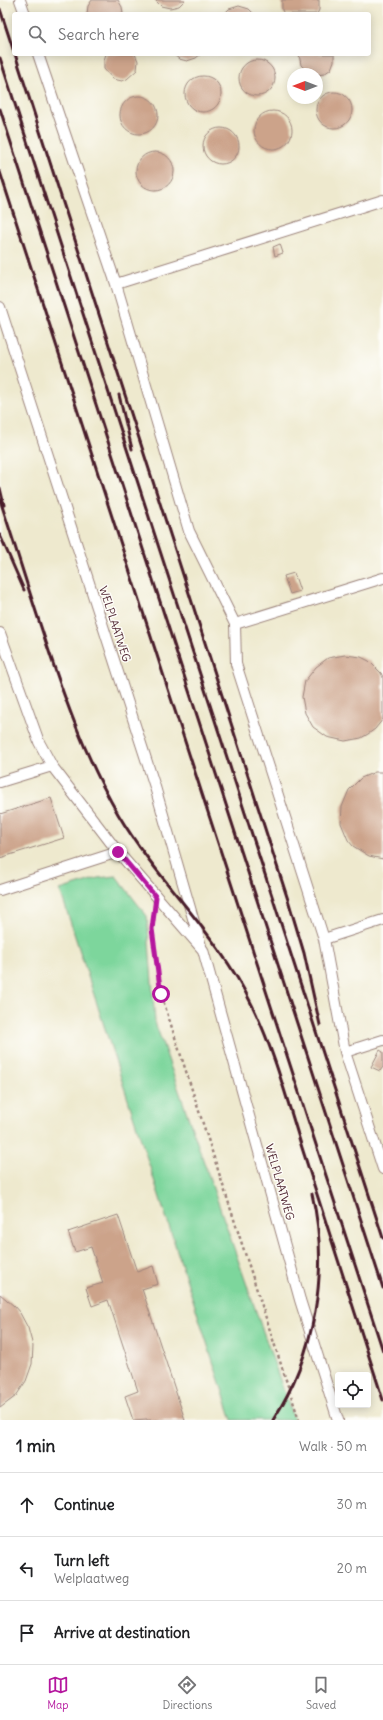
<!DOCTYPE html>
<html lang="en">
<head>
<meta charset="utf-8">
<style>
  :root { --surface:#fff; --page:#f6f6f6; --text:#202124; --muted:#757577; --line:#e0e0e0; --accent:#b5179e }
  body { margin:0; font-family:Delius,sans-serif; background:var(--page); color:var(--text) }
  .controls { position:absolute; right:12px; bottom:12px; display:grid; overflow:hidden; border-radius:4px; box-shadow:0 2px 10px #0003 }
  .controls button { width:36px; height:36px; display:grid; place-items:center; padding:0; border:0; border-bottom:1px solid var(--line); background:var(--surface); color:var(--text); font:20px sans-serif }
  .compass { position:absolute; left:287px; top:68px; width:36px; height:36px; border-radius:50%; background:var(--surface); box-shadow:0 2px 10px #0003; rotate:270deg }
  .stop { position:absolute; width:12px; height:12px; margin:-9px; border:3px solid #b5179e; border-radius:50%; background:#fff }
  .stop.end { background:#b5179e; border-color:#fff; box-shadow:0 1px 4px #0008 }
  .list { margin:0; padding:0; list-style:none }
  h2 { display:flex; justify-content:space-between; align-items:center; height:52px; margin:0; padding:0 16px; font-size:17px }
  h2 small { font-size:13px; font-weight:400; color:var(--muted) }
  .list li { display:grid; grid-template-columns:26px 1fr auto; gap:12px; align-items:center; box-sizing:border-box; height:64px; padding:0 16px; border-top:1px solid var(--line) }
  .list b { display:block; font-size:15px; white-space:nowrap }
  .list p { margin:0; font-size:13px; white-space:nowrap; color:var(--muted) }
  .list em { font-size:13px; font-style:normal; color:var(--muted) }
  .icon { flex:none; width:22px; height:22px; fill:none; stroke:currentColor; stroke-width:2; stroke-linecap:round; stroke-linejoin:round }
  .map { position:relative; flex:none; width:383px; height:1420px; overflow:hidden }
  .search { position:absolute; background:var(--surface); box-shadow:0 2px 10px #0003; left:12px; right:12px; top:12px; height:44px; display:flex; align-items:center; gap:10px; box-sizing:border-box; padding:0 14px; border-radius:4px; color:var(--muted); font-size:15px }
  .sheet { height:244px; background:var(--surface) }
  nav { display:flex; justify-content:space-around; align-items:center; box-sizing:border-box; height:56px; border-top:1px solid var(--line); background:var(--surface); font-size:11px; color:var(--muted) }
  nav a { display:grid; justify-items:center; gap:2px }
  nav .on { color:var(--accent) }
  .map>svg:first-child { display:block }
  .green { fill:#7dd69c; stroke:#647a64 }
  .building { fill:#cca38a }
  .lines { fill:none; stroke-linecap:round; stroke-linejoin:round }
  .service-casing { stroke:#9c847c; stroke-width:12 }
  .path { stroke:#9c847c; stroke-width:2.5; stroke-dasharray:3 3; stroke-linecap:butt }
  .service { stroke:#fff; stroke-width:10 }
  .rail { stroke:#4a1f2b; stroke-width:3 }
  .route { stroke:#b5179e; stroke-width:5 }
  .labels { text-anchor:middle; stroke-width:3; stroke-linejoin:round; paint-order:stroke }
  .street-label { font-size:11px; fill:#4a1f2b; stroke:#fdfcf7 }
</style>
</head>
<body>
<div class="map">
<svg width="383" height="1420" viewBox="0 0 383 1420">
  <rect width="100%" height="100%" fill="#fdfcf7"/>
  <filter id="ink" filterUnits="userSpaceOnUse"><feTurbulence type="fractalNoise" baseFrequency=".025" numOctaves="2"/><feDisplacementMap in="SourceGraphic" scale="8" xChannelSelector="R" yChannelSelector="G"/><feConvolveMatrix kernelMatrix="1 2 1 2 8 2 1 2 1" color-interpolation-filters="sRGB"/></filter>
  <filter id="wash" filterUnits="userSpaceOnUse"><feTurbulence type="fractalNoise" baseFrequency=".012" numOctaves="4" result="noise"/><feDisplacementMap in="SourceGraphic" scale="16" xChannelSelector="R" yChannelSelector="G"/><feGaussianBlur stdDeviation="0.9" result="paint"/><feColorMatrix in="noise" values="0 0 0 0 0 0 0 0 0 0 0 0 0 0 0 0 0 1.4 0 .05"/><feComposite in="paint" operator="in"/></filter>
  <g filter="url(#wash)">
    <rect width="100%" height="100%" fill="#eee9ce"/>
    <!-- green -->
    <path class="green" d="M 116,876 L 147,916 L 155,1022 L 294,1420 L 232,1420 L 60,890 L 98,878 Z"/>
    <g id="blocks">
      <!-- building -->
      <path class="building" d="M 92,0 L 118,0 L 122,7 L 123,14 L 87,14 L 88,6 Z
        M 155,0 L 185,0 L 179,6 L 170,8 L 161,6 Z
        M 282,0 L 319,0 L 319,10 L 317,14 L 284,14 L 282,10 Z
        M 239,6 L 249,9 L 254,14 L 224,14 L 229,9 Z
        M 106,54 L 135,54 L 138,61 L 137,70 L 127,79 L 122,81 L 113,79 L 104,69 L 104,60 Z
        M 173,54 L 201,54 L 196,58 L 187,61 L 179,59 Z
        M 299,54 L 334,54 L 334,61 L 331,69 L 324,74 L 317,75 L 317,74 L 310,74 L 301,65 Z
        M239 78a18 18 0 1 1 36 0a18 18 0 1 1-36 0Z
        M185 94a18 18 0 1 1 36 0a18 18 0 1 1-36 0Z
        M316 110a18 18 0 1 1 36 0a18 18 0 1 1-36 0Z
        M120 115a19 19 0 1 1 38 0a19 19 0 1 1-38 0Z
        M254 130a19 19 0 1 1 38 0a19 19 0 1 1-38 0Z
        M203 146a18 18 0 1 1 36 0a18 18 0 1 1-36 0Z
        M136 171a19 19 0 1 1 38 0a19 19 0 1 1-38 0Z
        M 280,244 L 283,253 L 275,256 L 273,247 Z
        M 294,573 L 300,591 L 290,594 L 284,576 Z
        M 345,655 L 361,657 L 369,661 L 381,673 L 383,677 L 383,719 L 375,729 L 368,734 L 361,738 L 345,741 L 327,737 L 313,727 L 305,713 L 302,697 L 305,681 L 316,667 L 328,658 Z
        M 375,772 L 383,772 L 383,859 L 369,856 L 353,846 L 348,840 L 341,823 L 342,807 L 349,790 L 361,778 Z
        M 51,798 L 64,838 L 0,858 L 0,814 Z
        M 380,1050 L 383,1052 L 383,1067 L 380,1071 L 371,1067 Z
        M 118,1215 L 137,1272 L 153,1266 L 158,1284 L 142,1289 L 185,1420 L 147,1420 L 147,1419 L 133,1420 L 125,1396 L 138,1391 L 108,1300 L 92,1306 L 86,1288 L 103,1283 L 91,1247 L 75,1252 L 68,1232 Z
        M 0,1294 L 14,1306 L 20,1313 L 28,1328 L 33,1346 L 32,1364 L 26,1381 L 16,1396 L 0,1408 Z"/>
    </g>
  </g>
  <g filter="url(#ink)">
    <use href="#blocks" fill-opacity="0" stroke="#9c847c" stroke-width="1"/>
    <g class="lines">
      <defs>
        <path id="service" d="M 20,0 L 25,14
          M 38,54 L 116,284 L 189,531 L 235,624 L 236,664 L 324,939 L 345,1052 L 383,1169
          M 116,284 L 383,200
          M 0,307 L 155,787 L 201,946
          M 235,624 L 383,578
          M 0,633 L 39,742 L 52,766 L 118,852 L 203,950 L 300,1300 L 338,1420
          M 0,782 L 52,766
          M 0,890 L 118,852
          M 324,939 L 383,920
          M 345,1052 L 383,1040"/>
      </defs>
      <!-- service casing -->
      <use href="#service" class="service-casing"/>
      <!-- path -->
      <path class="path" d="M 153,919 L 152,929 L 161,994 L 299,1420"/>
      <!-- service -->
      <use href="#service" class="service"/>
      <!-- rail -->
      <path class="rail" d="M 0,9 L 14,52
        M 15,54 L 289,903 L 304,953 L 320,1025
        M 0,58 L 383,1238
        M 0,109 L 383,1288
        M 0,172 L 383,1351
        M 119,395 L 132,449
        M 0,488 L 4,505
        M 0,500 C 14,542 27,585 41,627 C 62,692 84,755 118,814 C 158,882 218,934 252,1005 C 275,1052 288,1104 304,1154 C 331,1236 357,1318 383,1400
        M 0,535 L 24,590
        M 273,1420 C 315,1355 330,1270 312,1194"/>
    </g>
  </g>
  <g class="lines" filter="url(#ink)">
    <!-- route -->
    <path class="route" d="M 118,852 L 156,897 L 152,929 L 161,994"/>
  </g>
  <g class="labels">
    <!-- street labels -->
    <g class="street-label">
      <text transform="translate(115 624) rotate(72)" y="4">WELPLAATWEG</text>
      <text transform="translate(280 1182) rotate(74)" y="4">WELPLAATWEG</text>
    </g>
  </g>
</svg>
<div class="controls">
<button><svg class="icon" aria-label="locate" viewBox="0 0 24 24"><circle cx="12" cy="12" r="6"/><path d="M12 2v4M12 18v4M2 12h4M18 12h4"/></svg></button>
</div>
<svg class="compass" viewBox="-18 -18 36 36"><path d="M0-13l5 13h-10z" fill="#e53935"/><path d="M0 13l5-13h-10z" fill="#757577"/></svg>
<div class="stop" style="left:161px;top:994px"></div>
<div class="stop end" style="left:118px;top:852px"></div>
<div class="search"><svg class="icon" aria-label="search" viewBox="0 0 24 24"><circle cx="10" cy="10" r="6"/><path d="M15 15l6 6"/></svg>Search here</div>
</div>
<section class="sheet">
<h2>1 min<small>Walk · 50 m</small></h2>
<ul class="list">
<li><svg class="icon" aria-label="ahead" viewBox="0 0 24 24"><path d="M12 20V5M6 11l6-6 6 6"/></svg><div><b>Continue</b></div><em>30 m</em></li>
<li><svg class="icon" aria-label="left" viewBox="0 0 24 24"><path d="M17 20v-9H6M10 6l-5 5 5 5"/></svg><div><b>Turn left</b><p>Welplaatweg</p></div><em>20 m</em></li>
<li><svg class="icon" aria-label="arrive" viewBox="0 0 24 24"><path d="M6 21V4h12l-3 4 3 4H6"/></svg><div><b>Arrive at destination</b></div></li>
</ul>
</section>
<nav>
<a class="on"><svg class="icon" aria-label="map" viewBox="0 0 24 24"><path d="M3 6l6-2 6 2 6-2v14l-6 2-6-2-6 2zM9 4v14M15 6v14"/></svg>Map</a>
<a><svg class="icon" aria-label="directions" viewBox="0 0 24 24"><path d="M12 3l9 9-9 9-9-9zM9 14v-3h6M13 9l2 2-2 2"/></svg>Directions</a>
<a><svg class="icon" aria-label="saved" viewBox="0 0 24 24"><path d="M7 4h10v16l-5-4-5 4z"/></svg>Saved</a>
</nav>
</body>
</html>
